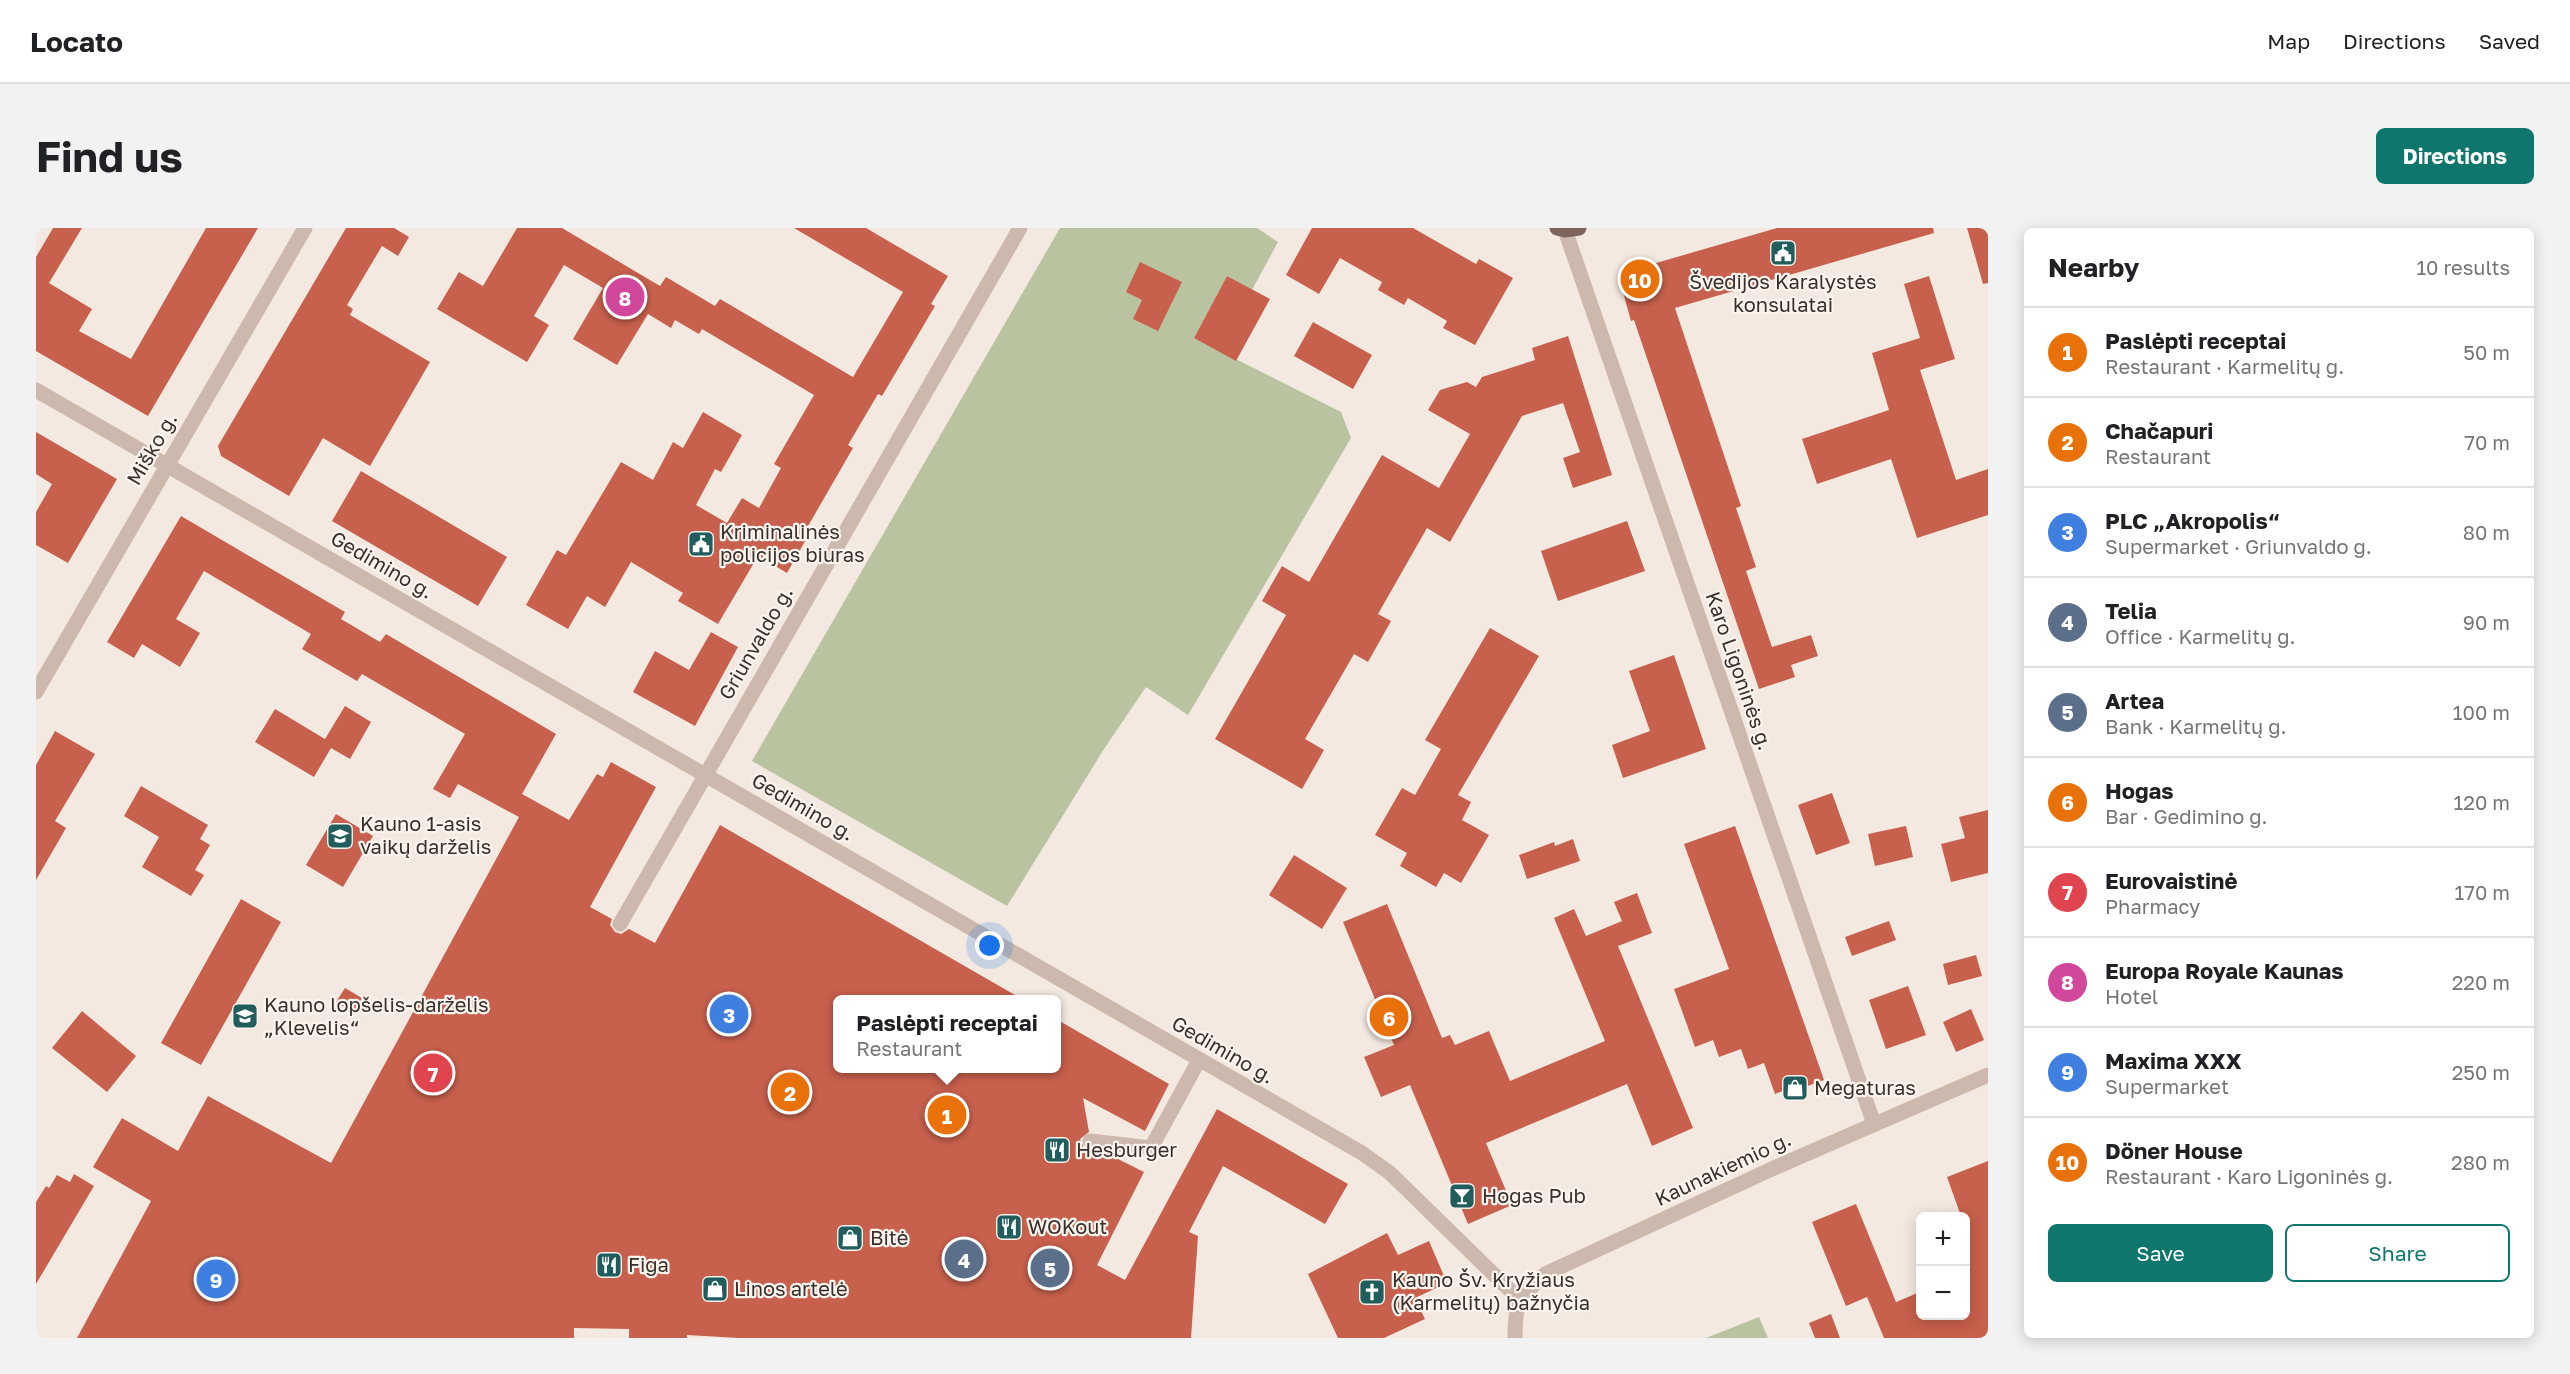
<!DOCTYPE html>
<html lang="en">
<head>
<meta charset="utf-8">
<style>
  :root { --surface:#fff; --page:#f2f2f2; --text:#202124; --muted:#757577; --line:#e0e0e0; --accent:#0f766e }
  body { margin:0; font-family:"Golos Text",sans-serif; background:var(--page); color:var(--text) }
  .controls { position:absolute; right:18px; bottom:18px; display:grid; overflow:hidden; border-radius:9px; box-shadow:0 3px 15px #0003 }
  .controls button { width:54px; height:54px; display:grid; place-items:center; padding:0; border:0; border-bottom:2px solid var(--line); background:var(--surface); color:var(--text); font:30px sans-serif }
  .you { position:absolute; left:954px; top:718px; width:21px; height:21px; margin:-15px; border:4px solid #fff; border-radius:50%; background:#1a73e8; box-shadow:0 0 0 9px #1a73e833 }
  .badge { display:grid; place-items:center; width:39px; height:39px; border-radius:50%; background:var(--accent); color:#fff; font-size:20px; font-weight:700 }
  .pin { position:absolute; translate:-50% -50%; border:3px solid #fff; box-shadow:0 2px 6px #0006 }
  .popup { position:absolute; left:797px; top:767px; width:228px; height:78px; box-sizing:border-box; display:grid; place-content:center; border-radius:9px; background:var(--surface); filter:drop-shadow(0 2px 4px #0005); font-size:20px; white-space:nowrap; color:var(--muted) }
  .popup b { font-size:22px; color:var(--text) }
  .popup::after { content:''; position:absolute; left:50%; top:100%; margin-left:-12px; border:12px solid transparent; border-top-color:var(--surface) }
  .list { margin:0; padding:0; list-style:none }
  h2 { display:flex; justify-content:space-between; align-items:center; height:78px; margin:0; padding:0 24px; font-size:26px }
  h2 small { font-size:20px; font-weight:400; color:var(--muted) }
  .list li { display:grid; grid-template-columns:39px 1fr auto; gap:18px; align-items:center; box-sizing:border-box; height:90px; padding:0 24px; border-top:2px solid var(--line) }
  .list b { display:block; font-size:22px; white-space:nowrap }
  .list p { margin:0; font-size:20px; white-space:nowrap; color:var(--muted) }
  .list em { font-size:20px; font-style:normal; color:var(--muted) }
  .actions { display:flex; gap:12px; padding:18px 24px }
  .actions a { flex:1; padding:14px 0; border:2px solid var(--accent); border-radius:9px; text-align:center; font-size:21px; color:var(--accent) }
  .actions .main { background:var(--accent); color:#fff }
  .map { position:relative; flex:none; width:1952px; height:1110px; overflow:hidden; border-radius:9px }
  header { display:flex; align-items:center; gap:36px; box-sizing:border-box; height:84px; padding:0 30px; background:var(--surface); border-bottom:2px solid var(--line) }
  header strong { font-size:28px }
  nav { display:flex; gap:33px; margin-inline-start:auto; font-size:21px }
  .intro { display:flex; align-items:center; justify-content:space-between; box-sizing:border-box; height:144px; padding:0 36px }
  h1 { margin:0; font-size:42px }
  .button { padding:15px 27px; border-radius:9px; background:var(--accent); color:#fff; font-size:21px; font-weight:700 }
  main { display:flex; gap:36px; padding:0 36px }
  aside { flex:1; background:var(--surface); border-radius:9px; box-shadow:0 3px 15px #0003 }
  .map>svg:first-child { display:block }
  .green { fill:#bac3a0 }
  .building { fill:#c7604c }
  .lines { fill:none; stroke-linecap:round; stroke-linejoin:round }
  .street { stroke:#ccb8ac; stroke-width:15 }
  .primary { stroke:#7c645c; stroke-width:15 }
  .labels { text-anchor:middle; stroke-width:4.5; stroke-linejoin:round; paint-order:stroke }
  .poi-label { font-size:20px; fill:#3a2f2b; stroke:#fbf4ee; text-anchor:start }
  .street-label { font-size:20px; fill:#3a2f2b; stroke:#fbf4ee }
</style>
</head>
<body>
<header>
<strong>Locato</strong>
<nav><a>Map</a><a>Directions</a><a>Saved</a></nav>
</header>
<div class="intro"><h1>Find us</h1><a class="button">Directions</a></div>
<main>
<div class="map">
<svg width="1952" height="1110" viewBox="0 0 1952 1110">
  <rect width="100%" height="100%" fill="#f4e9e1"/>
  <!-- green -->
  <path class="green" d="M 1024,0 L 1221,0 L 1242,14 L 1216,62 L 1191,48 L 1158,110 L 1305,184 L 1315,210 L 1152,487 L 1110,459 L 1068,521 L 971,678 L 716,533 Z
    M 1723,1089 L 1732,1110 L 1670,1110 Z"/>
  <!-- building -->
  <path class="building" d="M 17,0 L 46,0 L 13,55 L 56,81 L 43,103 L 95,131 L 170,0 L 222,0 L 112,188 L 0,123 L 0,29 Z
    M 310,0 L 358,0 L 373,9 L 362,28 L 346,18 L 311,77 L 317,81 L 314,87 L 394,134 L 334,238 L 287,210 L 253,268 L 185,228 L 182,218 Z
    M 481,0 L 526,0 L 624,58 L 630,49 L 679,78 L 684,71 L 817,149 L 867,64 L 758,0 L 830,0 L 912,48 L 895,76 L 899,78 L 846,168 L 842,166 L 812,217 L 817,220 L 768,305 L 772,308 L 751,345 L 722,328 L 682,396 L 642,373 L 647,365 L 595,334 L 569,379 L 551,368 L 532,401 L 490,377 L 521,322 L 530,327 L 585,234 L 617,252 L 637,214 L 647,220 L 667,184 L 706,207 L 685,244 L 679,241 L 660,277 L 691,295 L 706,270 L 723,280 L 745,240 L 738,236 L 778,167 L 666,101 L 663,106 L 639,92 L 635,100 L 612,86 L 581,137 L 537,111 L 567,60 L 528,37 L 498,88 L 513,97 L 491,134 L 401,81 L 423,44 L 447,58 Z
    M 1276,0 L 1377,0 L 1440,36 L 1443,31 L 1477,50 L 1439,117 L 1407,100 L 1411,93 L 1372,70 L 1368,77 L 1342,62 L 1346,54 L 1304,30 L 1283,66 L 1250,47 Z
    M 1741,0 L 1897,0 L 1898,5 L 1639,80 L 1705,278 L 1700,280 L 1720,339 L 1710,343 L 1736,419 L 1775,407 L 1782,428 L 1755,437 L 1759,449 L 1723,461 L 1598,92 L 1595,93 L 1582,46 Z
    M 1931,0 L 1952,0 L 1952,55 L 1947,56 Z
    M 1104,34 L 1146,54 L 1122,103 L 1097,91 L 1106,72 L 1090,64 Z
    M 1191,48 L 1234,71 L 1200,133 L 1158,110 Z
    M 1893,48 L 1919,131 L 1884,142 L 1920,252 L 1952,241 L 1952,287 L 1881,310 L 1855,231 L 1781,256 L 1766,211 L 1853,182 L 1836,125 L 1884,110 L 1868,56 Z
    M 1277,94 L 1336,127 L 1317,161 L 1258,128 Z
    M 1532,108 L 1576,247 L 1537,260 L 1527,230 L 1544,224 L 1527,175 L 1486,188 L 1414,314 L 1391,300 L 1342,386 L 1355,393 L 1332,434 L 1318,426 L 1269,511 L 1288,522 L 1266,561 L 1179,511 L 1250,387 L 1226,373 L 1246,338 L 1273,354 L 1346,227 L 1403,260 L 1434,206 L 1392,182 L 1404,162 L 1431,154 L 1440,159 L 1446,149 L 1499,132 L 1496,120 Z
    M 0,204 L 81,251 L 32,335 L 0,317 L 0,284 L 16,256 L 0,246 Z
    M 325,243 L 471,329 L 442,378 L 296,293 Z
    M 145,288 L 309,384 L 305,391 L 344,414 L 350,406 L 520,506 L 486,566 L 533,592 L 561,546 L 567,549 L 575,534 L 620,559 L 554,679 L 576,691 L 574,697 L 579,704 L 585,706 L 593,701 L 619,715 L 684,597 L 986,771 L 801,771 L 801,840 L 1020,840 L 1020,791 L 1133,856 L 1109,903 L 1047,870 L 1053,904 L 1044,911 L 1048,920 L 1070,925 L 1108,944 L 1061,1037 L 1089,1052 L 1181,881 L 1312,956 L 1289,996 L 1187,938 L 1153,1004 L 1162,1008 L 1155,1110 L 703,1110 L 651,1107 L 651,1110 L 593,1110 L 593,1101 L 538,1100 L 538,1110 L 41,1110 L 115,973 L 57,939 L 86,890 L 142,923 L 172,868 L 295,935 L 483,589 L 422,556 L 414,570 L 397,561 L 429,506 L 326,446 L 321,453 L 266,421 L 275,406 L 168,343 L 140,391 L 164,405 L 144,439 L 106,416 L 98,430 L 71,414 Z
    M 1591,293 L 1609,343 L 1522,373 L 1505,323 Z
    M 1454,400 L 1503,428 L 1422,567 L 1435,574 L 1426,592 L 1453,607 L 1425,655 L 1408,645 L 1400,659 L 1364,638 L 1371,625 L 1339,607 L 1366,560 L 1379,567 L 1405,521 L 1389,512 Z
    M 675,404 L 702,419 L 659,498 L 597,464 L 619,423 L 653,442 Z
    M 1638,427 L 1670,521 L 1587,550 L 1576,517 L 1614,503 L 1593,443 Z
    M 309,478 L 335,494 L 314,531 L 295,520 L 278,549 L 219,514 L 239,481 L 289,511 Z
    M 19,503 L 59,526 L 19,593 L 30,600 L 0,652 L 0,537 Z
    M 105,558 L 172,597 L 164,611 L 174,617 L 159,642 L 168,647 L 155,668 L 106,639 L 123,609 L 88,588 Z
    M 1796,565 L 1814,615 L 1780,627 L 1762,577 Z
    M 1952,582 L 1952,645 L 1915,654 L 1905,616 L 1929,610 L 1923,589 Z
    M 300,586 L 337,608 L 307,659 L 270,637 Z
    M 1699,598 L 1788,852 L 1758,863 L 1757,859 L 1739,866 L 1728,835 L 1712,841 L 1705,821 L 1683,829 L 1677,812 L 1659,819 L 1638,761 L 1693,741 L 1648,616 Z
    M 1870,598 L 1877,629 L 1839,638 L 1832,606 Z
    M 1537,611 L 1544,633 L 1491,651 L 1483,627 L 1518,614 L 1519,618 Z
    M 1258,627 L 1311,660 L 1286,701 L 1233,667 Z
    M 1601,665 L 1616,705 L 1582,718 L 1657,900 L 1616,918 L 1591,856 L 1450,915 L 1476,977 L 1432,996 L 1374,857 L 1345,869 L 1328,829 L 1358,817 L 1307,694 L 1351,676 L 1406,810 L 1414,807 L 1419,817 L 1453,803 L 1474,853 L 1569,813 L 1518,690 L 1538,681 L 1550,708 L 1586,693 L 1578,674 Z
    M 205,671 L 245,694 L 165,837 L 125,815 Z
    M 1853,693 L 1860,712 L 1816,728 L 1809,709 Z
    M 1940,727 L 1946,748 L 1912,757 L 1907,736 Z
    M 1872,758 L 1890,807 L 1850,821 L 1833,772 Z
    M 309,760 L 326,770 L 318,785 L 300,774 Z
    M 1935,781 L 1948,812 L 1920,824 L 1907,794 Z
    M 46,783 L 100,828 L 71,864 L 16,820 Z
    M 1952,933 L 1952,1110 L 1848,1110 L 1831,1069 L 1810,1078 L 1776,994 L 1820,976 L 1860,1074 L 1884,1064 L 1884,1088 L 1929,1088 L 1929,988 L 1925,988 L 1911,949 Z
    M 38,946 L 58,958 L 0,1056 L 0,974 L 10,958 L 13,960 L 21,947 L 34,954 Z
    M 1351,1005 L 1362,1027 L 1393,1013 L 1411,1055 L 1379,1070 L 1389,1091 L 1348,1110 L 1302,1110 L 1272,1046 Z
    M 1795,1086 L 1804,1110 L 1779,1110 L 1773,1095 Z"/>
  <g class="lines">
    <!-- street -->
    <path class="street" d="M 1529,2 L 1838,896
      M 0,162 L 1326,925 L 1354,945 L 1483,1071
      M 0,464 L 269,0
      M 584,696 L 984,0
      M 1054,913 L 1115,920 L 1163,832
      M 1479,1110 C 1479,1072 1483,1072 1509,1046 L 1738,940 L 1952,847"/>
    <!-- primary -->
    <path class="primary" d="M 1521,0 L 1529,2 L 1543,0"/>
  </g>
  <!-- icons -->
  <defs>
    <symbol id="civic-square" viewBox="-11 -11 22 22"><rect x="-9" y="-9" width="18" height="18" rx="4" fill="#205d5c" stroke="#fbf4ee"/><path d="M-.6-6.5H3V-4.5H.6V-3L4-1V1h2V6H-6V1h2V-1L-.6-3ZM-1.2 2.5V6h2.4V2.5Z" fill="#fff"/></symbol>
    <symbol id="school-square" viewBox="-11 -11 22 22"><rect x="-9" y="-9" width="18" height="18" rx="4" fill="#205d5c" stroke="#fbf4ee"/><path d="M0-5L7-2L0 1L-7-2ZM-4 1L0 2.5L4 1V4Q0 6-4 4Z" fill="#fff"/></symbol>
    <symbol id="shop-square" viewBox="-11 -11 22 22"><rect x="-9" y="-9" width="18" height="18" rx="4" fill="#205d5c" stroke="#fbf4ee"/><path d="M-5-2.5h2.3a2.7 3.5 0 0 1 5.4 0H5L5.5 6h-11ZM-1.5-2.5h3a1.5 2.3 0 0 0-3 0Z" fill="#fff"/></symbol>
    <symbol id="restaurant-square" viewBox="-11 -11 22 22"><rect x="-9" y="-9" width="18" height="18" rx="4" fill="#205d5c" stroke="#fbf4ee"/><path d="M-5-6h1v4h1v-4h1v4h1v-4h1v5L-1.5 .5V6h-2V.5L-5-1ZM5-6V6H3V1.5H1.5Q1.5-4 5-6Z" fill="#fff"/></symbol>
    <symbol id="bar-square" viewBox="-11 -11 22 22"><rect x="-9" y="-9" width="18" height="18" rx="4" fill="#205d5c" stroke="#fbf4ee"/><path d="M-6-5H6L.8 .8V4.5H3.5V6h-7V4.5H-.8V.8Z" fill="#fff"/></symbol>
    <symbol id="church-square" viewBox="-11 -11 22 22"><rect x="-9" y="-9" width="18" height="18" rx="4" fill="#205d5c" stroke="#fbf4ee"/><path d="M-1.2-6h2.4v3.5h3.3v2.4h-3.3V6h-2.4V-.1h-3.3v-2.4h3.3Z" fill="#fff"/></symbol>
  </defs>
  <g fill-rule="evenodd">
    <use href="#civic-square" x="1732" y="10" width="30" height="30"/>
    <use href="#civic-square" x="650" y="301" width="30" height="30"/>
    <use href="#school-square" x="289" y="593" width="30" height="30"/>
    <use href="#school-square" x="194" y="773" width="30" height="30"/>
    <use href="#shop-square" x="1744" y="845" width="30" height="30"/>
    <use href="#restaurant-square" x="1006" y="907" width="30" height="30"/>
    <use href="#bar-square" x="1411" y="953" width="30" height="30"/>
    <use href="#restaurant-square" x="958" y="984" width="30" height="30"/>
    <use href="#shop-square" x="799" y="995" width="30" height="30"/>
    <use href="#restaurant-square" x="558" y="1022" width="30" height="30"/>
    <use href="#shop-square" x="664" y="1046" width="30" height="30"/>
    <use href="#church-square" x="1321" y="1049" width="30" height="30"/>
  </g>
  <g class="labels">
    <!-- poi labels -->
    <g class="poi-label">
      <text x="1747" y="61" text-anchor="middle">Švedijos Karalystės<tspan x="1747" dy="23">konsulatai</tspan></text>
      <text x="684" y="311">Kriminalinės<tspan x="684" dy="23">policijos biuras</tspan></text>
      <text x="324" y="603">Kauno 1-asis<tspan x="324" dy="23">vaikų darželis</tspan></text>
      <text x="228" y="784">Kauno lopšelis-darželis<tspan x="228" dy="23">„Klevelis“</tspan></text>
      <text x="1778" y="867">Megaturas</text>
      <text x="1040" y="929">Hesburger</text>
      <text x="1446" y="975">Hogas Pub</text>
      <text x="992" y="1006">WOKout</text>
      <text x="834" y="1017">Bitė</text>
      <text x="592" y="1044">Figa</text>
      <text x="1356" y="1059">Kauno Šv. Kryžiaus<tspan x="1356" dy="23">(Karmelitų) bažnyčia</tspan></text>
      <text x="698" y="1068">Linos artelė</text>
    </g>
    <!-- street labels -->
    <g class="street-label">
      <text transform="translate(116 221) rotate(-60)" y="7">Miško g.</text>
      <text transform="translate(346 337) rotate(30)" y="7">Gedimino g.</text>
      <text transform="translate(720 415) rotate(-60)" y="7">Griunvaldo g.</text>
      <text transform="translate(1703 443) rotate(71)" y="7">Karo Ligoninės g.</text>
      <text transform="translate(767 579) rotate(30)" y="7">Gedimino g.</text>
      <text transform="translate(1187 822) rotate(30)" y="7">Gedimino g.</text>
      <text transform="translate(1687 941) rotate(-25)" y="7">Kaunakiemio g.</text>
    </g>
  </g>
</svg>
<div class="controls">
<button>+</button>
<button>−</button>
</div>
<div class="you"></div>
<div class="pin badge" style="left:911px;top:887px;background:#e8710a">1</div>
<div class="popup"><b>Paslėpti receptai</b>Restaurant</div>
<div class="pin badge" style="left:754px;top:864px;background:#e8710a">2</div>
<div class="pin badge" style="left:693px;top:786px;background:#3f7fe0">3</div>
<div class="pin badge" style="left:928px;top:1031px;background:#5c6f8a">4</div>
<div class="pin badge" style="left:1014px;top:1040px;background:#5c6f8a">5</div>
<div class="pin badge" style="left:1353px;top:789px;background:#e8710a">6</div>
<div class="pin badge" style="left:397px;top:845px;background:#e0444e">7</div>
<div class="pin badge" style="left:589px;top:69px;background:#d1479c">8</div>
<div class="pin badge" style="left:180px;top:1051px;background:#3f7fe0">9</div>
<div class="pin badge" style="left:1604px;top:51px;background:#e8710a">10</div>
</div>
<aside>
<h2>Nearby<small>10 results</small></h2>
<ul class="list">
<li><span class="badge" style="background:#e8710a">1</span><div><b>Paslėpti receptai</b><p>Restaurant · Karmelitų g.</p></div><em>50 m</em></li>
<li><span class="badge" style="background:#e8710a">2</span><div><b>Chačapuri</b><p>Restaurant</p></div><em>70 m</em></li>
<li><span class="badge" style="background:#3f7fe0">3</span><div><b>PLC „Akropolis“</b><p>Supermarket · Griunvaldo g.</p></div><em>80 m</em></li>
<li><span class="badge" style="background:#5c6f8a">4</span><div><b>Telia</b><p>Office · Karmelitų g.</p></div><em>90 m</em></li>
<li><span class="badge" style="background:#5c6f8a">5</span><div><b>Artea</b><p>Bank · Karmelitų g.</p></div><em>100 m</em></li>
<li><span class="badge" style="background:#e8710a">6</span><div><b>Hogas</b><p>Bar · Gedimino g.</p></div><em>120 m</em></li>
<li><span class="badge" style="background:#e0444e">7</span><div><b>Eurovaistinė</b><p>Pharmacy</p></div><em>170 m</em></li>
<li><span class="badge" style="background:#d1479c">8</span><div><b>Europa Royale Kaunas</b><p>Hotel</p></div><em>220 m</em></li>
<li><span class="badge" style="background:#3f7fe0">9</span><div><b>Maxima XXX</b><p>Supermarket</p></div><em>250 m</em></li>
<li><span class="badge" style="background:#e8710a">10</span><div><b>Döner House</b><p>Restaurant · Karo Ligoninės g.</p></div><em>280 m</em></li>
</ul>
<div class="actions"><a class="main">Save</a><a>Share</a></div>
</aside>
</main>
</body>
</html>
